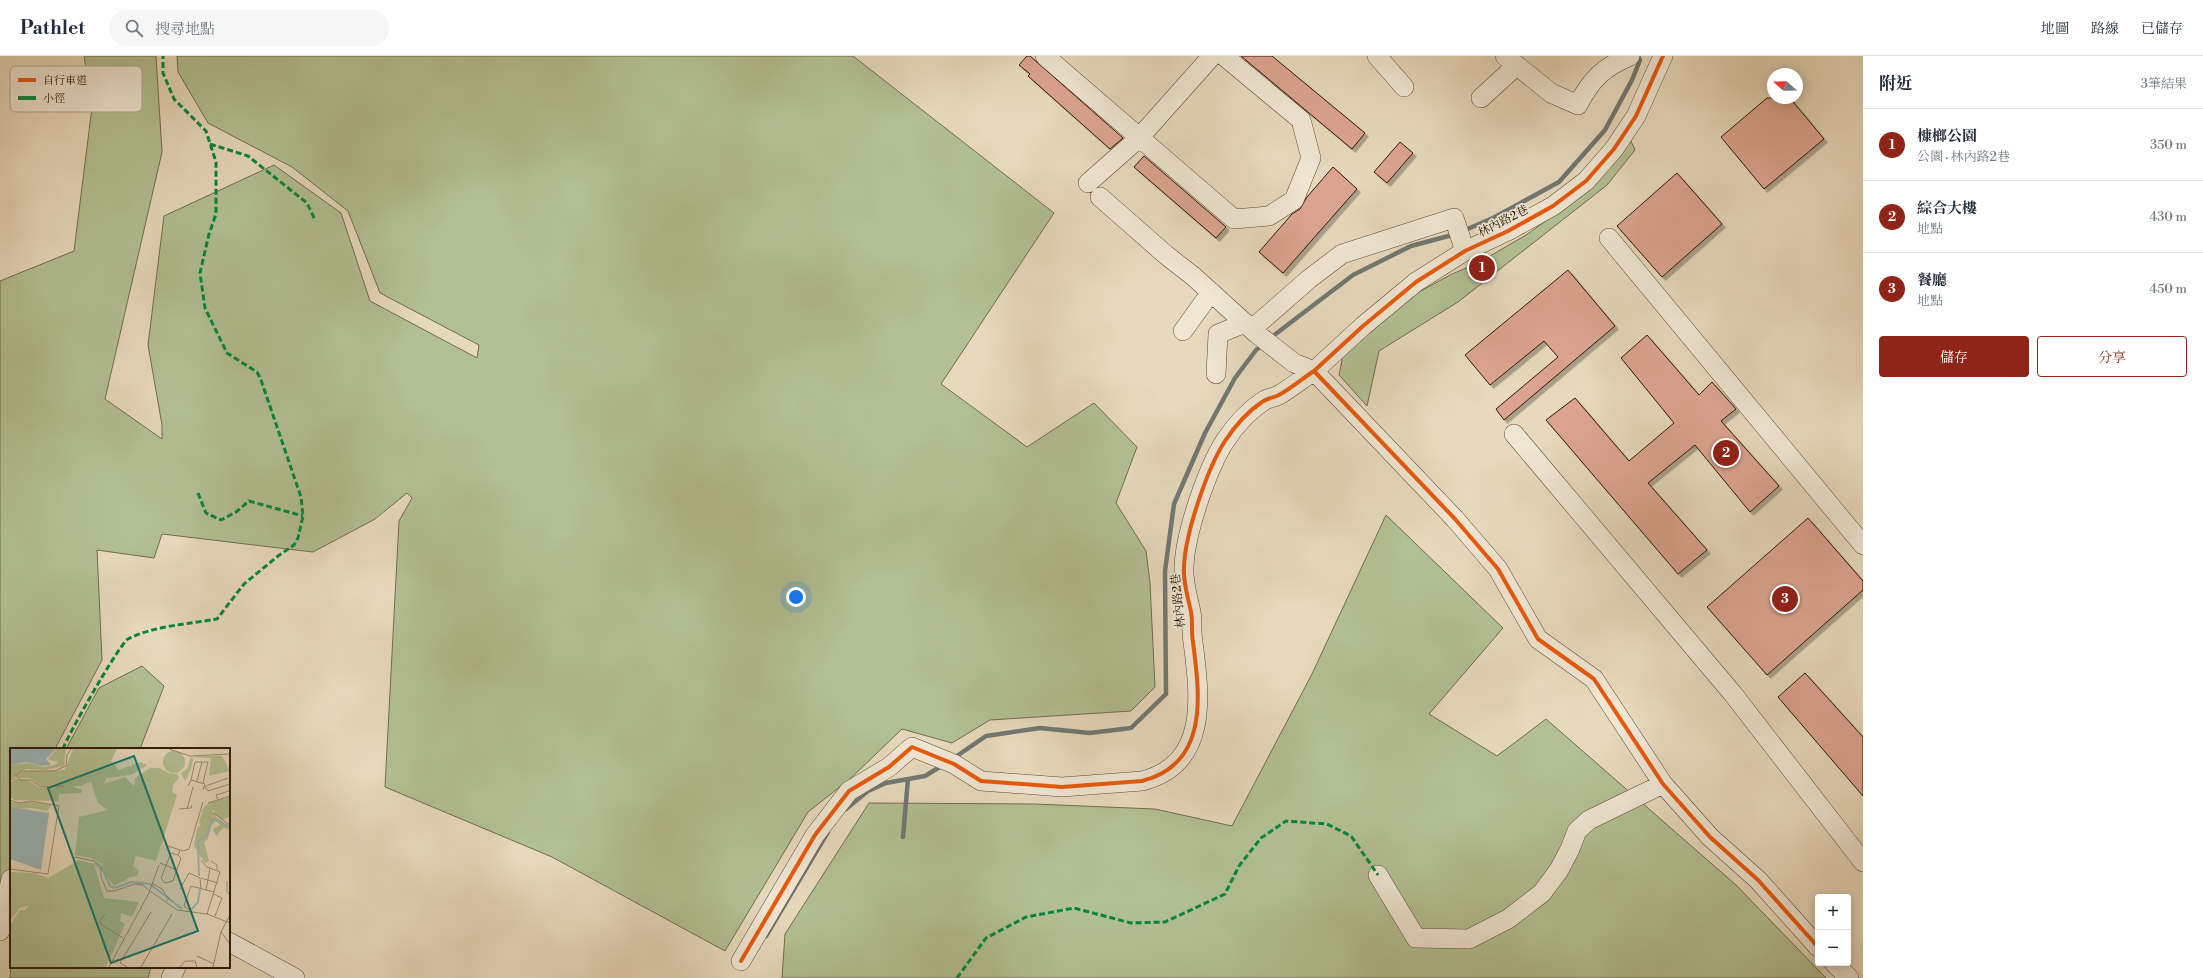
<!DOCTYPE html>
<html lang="zh-TW">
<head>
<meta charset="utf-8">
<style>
  :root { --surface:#fff; --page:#f6f6f7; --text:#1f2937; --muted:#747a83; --line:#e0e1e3; --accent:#8f2418 }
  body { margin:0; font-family:"Libre Bodoni","Noto Serif TC",serif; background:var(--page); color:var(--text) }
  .controls { position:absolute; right:12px; bottom:12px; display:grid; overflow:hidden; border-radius:4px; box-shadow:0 2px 10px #0003 }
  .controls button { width:36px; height:36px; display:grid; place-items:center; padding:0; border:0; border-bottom:1px solid var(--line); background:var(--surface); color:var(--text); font:20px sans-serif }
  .compass { position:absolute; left:1767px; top:12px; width:36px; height:36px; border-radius:50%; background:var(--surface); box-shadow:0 2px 10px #0003; rotate:290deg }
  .you { position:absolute; left:796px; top:541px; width:14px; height:14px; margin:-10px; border:3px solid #fff; border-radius:50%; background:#1a73e8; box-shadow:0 0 0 6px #1a73e833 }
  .badge { display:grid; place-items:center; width:26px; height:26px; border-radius:50%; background:var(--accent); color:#fff; font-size:13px; font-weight:700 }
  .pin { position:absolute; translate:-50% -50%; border:2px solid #fff; box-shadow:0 1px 4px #0006 }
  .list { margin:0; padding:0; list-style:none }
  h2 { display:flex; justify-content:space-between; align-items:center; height:52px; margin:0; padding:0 16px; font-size:17px }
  h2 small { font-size:13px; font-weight:400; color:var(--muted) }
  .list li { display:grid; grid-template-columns:26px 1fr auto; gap:12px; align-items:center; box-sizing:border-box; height:72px; padding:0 16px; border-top:1px solid var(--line) }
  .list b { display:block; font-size:15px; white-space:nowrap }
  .list p { margin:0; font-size:13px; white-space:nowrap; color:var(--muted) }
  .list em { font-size:13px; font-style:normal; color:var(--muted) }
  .actions { display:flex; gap:8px; padding:12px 16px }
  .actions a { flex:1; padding:9px 0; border:1px solid var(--accent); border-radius:4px; text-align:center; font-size:14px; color:var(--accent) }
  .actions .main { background:var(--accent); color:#fff }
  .icon { flex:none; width:22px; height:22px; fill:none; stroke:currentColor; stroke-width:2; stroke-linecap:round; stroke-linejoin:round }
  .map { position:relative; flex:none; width:1863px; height:922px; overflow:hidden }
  header { display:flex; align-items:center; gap:24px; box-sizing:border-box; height:56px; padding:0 20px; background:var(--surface); border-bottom:1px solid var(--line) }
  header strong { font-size:19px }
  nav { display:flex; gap:22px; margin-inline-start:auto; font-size:14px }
  .search { width:280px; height:36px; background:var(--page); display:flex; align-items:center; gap:10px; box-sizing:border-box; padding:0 14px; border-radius:22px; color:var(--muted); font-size:15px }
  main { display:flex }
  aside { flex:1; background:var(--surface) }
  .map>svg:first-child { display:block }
  .green { fill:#b2c093; stroke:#716c4e }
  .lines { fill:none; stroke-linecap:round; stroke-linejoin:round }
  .stream { stroke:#707874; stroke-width:4.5 }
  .building { fill:#dca490; stroke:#301909; filter:url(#shadow) }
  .minor-casing { stroke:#5e4936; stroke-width:20 }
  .minor { stroke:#efe6d3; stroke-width:19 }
  .quiet { stroke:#00873e; stroke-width:3; stroke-dasharray:6 3; stroke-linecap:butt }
  .cycleway-casing { stroke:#efe6d3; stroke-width:6 }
  .cycleway { stroke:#e8590c; stroke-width:4 }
  .labels { text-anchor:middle; stroke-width:3.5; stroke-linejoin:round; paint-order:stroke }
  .street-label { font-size:12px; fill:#301909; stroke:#efe6d3 }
  .inset-river { fill:none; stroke:#9bb7bb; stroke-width:2 }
  .inset-road { fill:none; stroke:#9e8c74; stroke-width:1 }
  .view { fill:#0f766e; fill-opacity:0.15; stroke:#0f766e; stroke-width:2 }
  .inset-edge { fill:none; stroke:#301909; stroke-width:2 }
  .key { fill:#efe6d3; stroke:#b6a896; stroke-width:1 }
  .key-label { font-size:11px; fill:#301909 }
</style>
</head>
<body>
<header>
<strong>Pathlet</strong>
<div class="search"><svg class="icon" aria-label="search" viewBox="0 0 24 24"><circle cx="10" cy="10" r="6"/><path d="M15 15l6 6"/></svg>搜尋地點</div>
<nav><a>地圖</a><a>路線</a><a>已儲存</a></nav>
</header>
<main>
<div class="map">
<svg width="1863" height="922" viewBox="0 0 1863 922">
  <defs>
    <filter id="shadow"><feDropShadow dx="3.5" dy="3.5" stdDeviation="0" flood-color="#0004"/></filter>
  </defs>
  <rect width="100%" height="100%" fill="#e7d9bc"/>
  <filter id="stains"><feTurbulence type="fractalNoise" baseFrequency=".005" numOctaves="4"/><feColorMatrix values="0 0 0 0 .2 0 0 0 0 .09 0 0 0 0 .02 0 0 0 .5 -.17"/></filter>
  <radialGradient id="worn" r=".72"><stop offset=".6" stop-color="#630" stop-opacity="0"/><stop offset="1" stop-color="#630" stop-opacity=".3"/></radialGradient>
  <!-- green -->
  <path class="green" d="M 84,0 L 156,0 L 162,96 L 105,343 L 162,383 L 162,369 L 148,289 L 164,160 L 274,109 L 341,157 L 370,245 L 477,302 L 479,289 L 380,237 L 348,155 L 292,111 L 208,67 L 178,16 L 177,0 L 853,0 L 1054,157 L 941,328 L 1027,391 L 1094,347 L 1137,391 L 1116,447 L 1146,495 L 1150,527 L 1155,631 L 1131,655 L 990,664 L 952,687 L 902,673 L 851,722 L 808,756 L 725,895 L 552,801 L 385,731 L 399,465 L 412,442 L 407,437 L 375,463 L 313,496 L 162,478 L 154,502 L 97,494 L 102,604 L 55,693 L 11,693 L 11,809 L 0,835 L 0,225 L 74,195 L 92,51 Z
    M 1630,83 L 1635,94 L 1607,129 L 1458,246 L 1379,295 L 1367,350 L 1339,319 L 1343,299 L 1397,248 L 1452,218 L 1478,207 L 1526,179 L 1567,150 Z
    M 1386,459 L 1503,572 L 1429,658 L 1497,700 L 1546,663 L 1736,829 L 1826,922 L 782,922 L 785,878 L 869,747 L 1034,748 L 1155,753 L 1232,770 L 1312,618 Z
    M 142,610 L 164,630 L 140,693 L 66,693 L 99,632 Z
    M 11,911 L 151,911 L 148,922 L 10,922 Z"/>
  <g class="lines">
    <!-- stream -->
    <path class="stream" d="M 1463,175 L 1493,162 L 1559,126 L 1605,74 L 1632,24 L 1640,4 L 1638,0
      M 1269,283 L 1353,219 L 1411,190 L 1456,178
      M 954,702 L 986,680 L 1040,672 L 1090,677 L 1131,672 L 1166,638 L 1165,515 L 1174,448 L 1205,377 L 1235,322 L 1256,294 L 1264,288
      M 846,753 L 868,735 L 886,727 L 925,720 L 943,709
      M 903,781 L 908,723
      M 766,880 L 828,776
      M 1817,902 L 1818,902"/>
  </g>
  <!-- building -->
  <path class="building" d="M 1027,0 L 1030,0 L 1123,82 L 1110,93 L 1028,20 L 1030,18 L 1019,9 Z
    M 1241,0 L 1272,0 L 1365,77 L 1352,93 Z
    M 1767,42 L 1790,42 L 1824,83 L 1764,133 L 1721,81 Z
    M 1400,86 L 1413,97 L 1387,127 L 1374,116 Z
    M 1144,100 L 1226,171 L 1216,182 L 1134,111 Z
    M 1333,111 L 1357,133 L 1283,217 L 1259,196 L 1292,158 L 1300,153 L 1307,141 Z
    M 1677,117 L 1722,168 L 1662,221 L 1617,170 Z
    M 1568,214 L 1615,270 L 1504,364 L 1496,353 L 1558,301 L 1544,285 L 1490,329 L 1465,299 Z
    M 1647,279 L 1699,339 L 1712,326 L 1736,353 L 1721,365 L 1779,430 L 1750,456 L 1695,389 L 1648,427 L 1707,494 L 1678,518 L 1546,364 L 1575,342 L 1629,405 L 1674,367 L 1621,302 Z
    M 1808,462 L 1863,525 L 1863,534 L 1767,619 L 1707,551 Z
    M 1805,617 L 1863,681 L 1863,740 L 1778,641 Z"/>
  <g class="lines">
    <defs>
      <path id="minor" d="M 1045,0 L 1234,163 L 1269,160 L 1294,144 L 1311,102 L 1301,64 L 1224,0
        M 1377,0 L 1404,31
        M 1505,0 L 1551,37 L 1578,49 C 1591,23 1604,11 1630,0
        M 1663,0 L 1636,60 L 1614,93 L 1586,125 L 1553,150 L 1508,175 L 1465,195 L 1416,226 L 1363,270 L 1314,315 L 1455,463 L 1498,513 L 1538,583 L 1594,623 L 1663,728 L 1710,781 L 1758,824 L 1818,891
        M 1481,42 L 1516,10
        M 1088,127 L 1139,82 L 1212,0
        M 1100,141 L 1166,199 L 1193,220 L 1257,278 L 1294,307 L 1314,315
        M 1609,182 L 1863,489
        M 1252,273 L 1309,223 L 1342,198 L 1454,162 L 1465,195
        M 1183,275 L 1211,236
        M 1216,318 L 1218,278 L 1245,267
        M 1514,378 L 1733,638 L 1863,806
        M 1378,819 L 1416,882 L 1469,883 L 1508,863 L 1542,837 L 1559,814 L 1570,793 L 1577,775 L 1589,764 L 1663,728
        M 0,875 L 11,823
        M 229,886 L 295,922
        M 741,905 L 815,779 L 849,735 L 889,711 L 912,691 L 954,708 L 981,725 L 1062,731 L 1142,725 C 1209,708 1200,640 1193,586 C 1191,576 1193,566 1191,556 C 1188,541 1183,527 1184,511 C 1185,478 1207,413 1225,385 C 1235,370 1247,356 1262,346 C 1267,342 1273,342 1279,339 C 1291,332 1302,323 1314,315
        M 1834,907 L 1849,922
        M 171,922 L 176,911"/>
    </defs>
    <!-- minor casing -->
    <use href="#minor" class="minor-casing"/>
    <!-- minor -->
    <use href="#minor" class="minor"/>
    <!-- quiet -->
    <path class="quiet" d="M 210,88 L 248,100 L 307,147 L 315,164
      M 198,437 L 206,457 L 221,464 L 236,456 L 249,445 L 303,460
      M 63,693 C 67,680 120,587 128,583 C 153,570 188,568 217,563 L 244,528 L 278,500 L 294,489 L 298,482 L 303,460 L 301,441 L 261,324 L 257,316 L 227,297 L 205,252 L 200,217 L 209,178 L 216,158 L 216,106 L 206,75 L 174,43 L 163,17 L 163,0
      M 957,922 L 986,882 L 1026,861 L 1074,852 L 1131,867 L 1165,866 L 1225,838 L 1239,810 L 1261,782 L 1286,765 L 1327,768 L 1351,780 L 1378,819"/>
    <defs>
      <path id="cycleway" d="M 1663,0 L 1636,60 L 1614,93 L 1586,125 L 1553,150 L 1508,175 L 1465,195 L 1416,226 L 1363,270 L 1314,315 L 1455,463 L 1498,513 L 1538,583 L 1594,623 L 1663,728 L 1710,781 L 1758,824 L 1818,891
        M 741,905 L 815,779 L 849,735 L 889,711 L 912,691 L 954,708 L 981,725 L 1062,731 L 1142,725 C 1209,708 1200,640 1193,586 C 1191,576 1193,566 1191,556 C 1188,541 1183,527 1184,511 C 1185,478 1207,413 1225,385 C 1235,370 1247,356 1262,346 C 1267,342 1273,342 1279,339 C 1291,332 1302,323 1314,315"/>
    </defs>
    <!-- cycleway casing -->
    <use href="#cycleway" class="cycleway-casing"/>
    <!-- cycleway -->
    <use href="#cycleway" class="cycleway"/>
  </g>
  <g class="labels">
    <!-- street labels -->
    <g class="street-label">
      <text transform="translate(1503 165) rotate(-27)" y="4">林內路2巷</text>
      <text transform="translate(1178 545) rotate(-96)" y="4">林內路2巷</text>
    </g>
  </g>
  <!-- overview -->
  <g transform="translate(10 692)">
    <rect width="220" height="220" fill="#e7d9bc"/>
    <path d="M 47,1 L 56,1 L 54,18 L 35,22 L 16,21 L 0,31 L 0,17 L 19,15 L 34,19 L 45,17 L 48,14 L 38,11 ZM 63,1 L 107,1 L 101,13 L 109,22 L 131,14 L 137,17 L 121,27 L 96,30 L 94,36 L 115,29 L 124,38 L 122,45 L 124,39 L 125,30 L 140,20 L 149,20 L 159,25 L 167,26 L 169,30 L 163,37 L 162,44 L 167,47 L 146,113 L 126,108 L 123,118 L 129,123 L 127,128 L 121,129 L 104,138 L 92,121 L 92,116 L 81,110 L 65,107 L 69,69 L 97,62 L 88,55 L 81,34 L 71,38 L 32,39 L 19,30 L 9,30 L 6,27 L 11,24 L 55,22 ZM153 14a11 11 0 1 1 22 0a11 11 0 1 1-22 0ZM 187,8 L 212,8 L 220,23 L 199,28 L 201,10 L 181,9 L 183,11 L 181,21 L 175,33 L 171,25 L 177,21 L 181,9 ZM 5,30 L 17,32 L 30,40 L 62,38 L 72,42 L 71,45 L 49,46 L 48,53 L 4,52 L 0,49 L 0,36 ZM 220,48 L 220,71 L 218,69 L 212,72 L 204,65 L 205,62 L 202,63 L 207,70 L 220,79 L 220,81 L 213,80 L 206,88 L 203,81 L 210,77 L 206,73 L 201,77 L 198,91 L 194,94 L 199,113 L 195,115 L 184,98 L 187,81 L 191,76 L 189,75 L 193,60 L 199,55 ZM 0,54 L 21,54 L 41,57 L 37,63 L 21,60 L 4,61 L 0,59 ZM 69,112 L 84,116 L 94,150 L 129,154 L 122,169 L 111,165 L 110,173 L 115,176 L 96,219 L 0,219 L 0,177 L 10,162 L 15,162 L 19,157 L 10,160 L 0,173 L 0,124 L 24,125 L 38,130 Z" fill="#b2c093"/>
    <path d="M 0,1 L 46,1 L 36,11 L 41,17 L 32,18 L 17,14 L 0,17 ZM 0,59 L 39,65 L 31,122 L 0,111 Z" fill="#9bb7bb"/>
    <path class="inset-river" d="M 85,115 L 94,124 L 100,138 L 104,140 L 122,134 L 140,136 L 172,161M 189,128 L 188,94 L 198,86 L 202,72 L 206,71 L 220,79M 181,162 L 188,154 L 190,141"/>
    <path class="inset-road" d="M 159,1 L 180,8 L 220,6M 5,27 L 11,32 L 20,32 L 31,39 L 54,38M 181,32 L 185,14 L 198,14 L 193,35M 0,33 L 11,23 L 44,23 L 56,18 L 57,7 L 61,1M 187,33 L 192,14M 178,38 L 181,32 L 195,36 L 193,42M 195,38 L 198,43 L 220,36M 196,38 L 218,30M 0,52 L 9,55 L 21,53 L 49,58 L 38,126 L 0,121M 208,52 L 206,47 L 219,43M 198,55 L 220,48M 169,61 L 181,60 L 182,57M 177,61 L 183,39M 203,65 L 220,77M 158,98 L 173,103 L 179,101 L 193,54M 168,107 L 171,110 L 163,133 L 155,135 L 151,130 L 161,105 L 168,107 L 170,102M 65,109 L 84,113 L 91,118 L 91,129 L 97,143 L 104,143 L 125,136 L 133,137 L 140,143M 191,112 L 197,119 L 210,124 L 197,166M 201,113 L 207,117 L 207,122M 150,115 L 167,122M 191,130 L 208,135M 217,133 L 217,144 L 220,147M 142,135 L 152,141 L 159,151 L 156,153M 170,141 L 179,125 L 190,130 L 191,141M 140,142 L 149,117M 196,142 L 200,120M 203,146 L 212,150 L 205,168M 183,165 L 174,158 L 181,138 L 204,144M 95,166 L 90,172 L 92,177 L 113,190M 211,184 L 220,196M 187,208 L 204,216M 99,219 L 140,143 L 167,162 L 197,166 L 220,175M 117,219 L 110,215 L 141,164M 131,219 L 162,166M 170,219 L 175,213 L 185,213 L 187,219M 203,219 L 211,184 L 220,167"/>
    <path class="view" d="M 124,8 L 188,183 L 101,215 L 38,40 Z"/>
    <rect width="220" height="220" class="inset-edge"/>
  </g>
  <!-- legend -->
  <rect x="10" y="10" width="132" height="46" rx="6" class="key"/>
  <rect x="18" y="22" width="18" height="4" fill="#e8590c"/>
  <rect x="18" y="40" width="18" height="4" fill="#00873e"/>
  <g class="key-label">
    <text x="43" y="28">自行車道</text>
    <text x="43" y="46">小徑</text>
  </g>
  <rect width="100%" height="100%" filter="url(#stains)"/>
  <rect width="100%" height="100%" fill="url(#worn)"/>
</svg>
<div class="controls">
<button>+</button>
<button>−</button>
</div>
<svg class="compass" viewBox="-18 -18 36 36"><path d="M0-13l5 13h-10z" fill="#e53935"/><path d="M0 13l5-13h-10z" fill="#747a83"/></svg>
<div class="you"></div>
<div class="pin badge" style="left:1482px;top:212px">1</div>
<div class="pin badge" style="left:1726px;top:397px">2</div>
<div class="pin badge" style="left:1785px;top:543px">3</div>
</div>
<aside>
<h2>附近<small>3筆結果</small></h2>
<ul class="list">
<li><span class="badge">1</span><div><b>槺榔公園</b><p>公園 · 林內路2巷</p></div><em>350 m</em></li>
<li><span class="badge">2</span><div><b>綜合大樓</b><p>地點</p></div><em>430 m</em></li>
<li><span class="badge">3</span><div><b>餐廳</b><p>地點</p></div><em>450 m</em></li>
</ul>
<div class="actions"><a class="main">儲存</a><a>分享</a></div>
</aside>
</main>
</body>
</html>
